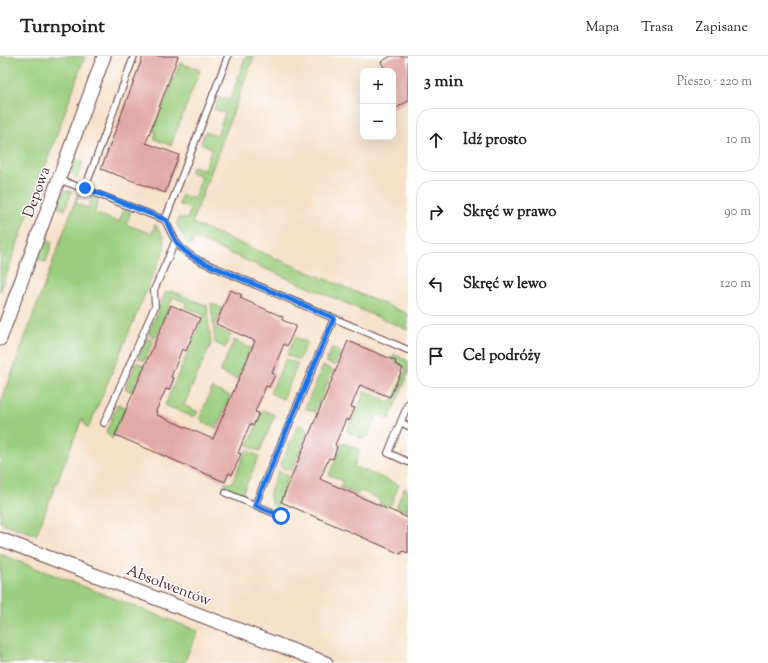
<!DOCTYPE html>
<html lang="pl">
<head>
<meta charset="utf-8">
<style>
  :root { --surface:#fff; --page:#f6f6f6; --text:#202124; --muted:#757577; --line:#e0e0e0 }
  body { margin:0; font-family:"Sorts Mill Goudy",serif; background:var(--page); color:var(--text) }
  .controls { position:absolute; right:12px; top:12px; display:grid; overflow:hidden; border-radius:8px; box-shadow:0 4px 16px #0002 }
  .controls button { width:36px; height:36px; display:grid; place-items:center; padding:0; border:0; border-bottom:1px solid var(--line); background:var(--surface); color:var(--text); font:20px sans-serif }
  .stop { position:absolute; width:12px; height:12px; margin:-9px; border:3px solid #1a73e8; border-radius:50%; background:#fff }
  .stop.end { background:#1a73e8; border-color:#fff; box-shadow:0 1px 4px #0008 }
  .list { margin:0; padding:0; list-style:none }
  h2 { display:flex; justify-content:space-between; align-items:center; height:52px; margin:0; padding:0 16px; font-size:17px }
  h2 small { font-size:13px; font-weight:400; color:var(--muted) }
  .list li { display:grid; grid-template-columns:26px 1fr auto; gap:12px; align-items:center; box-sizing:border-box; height:64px; margin:0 8px 8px; padding:0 8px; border:1px solid var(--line); border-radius:16px }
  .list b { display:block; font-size:15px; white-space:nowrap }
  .list em { font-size:13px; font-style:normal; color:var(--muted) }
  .icon { flex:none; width:22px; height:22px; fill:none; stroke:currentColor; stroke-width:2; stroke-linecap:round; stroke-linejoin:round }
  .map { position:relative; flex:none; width:408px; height:607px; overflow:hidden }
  header { display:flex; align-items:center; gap:24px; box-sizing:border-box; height:56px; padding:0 20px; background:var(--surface); border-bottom:1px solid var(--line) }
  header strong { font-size:19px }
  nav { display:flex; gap:22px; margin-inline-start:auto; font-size:14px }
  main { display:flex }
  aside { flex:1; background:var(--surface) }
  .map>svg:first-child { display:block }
  .green { fill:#9bce7f; stroke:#727655 }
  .building { fill:#e1a9a5 }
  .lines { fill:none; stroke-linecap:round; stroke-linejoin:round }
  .service-casing { stroke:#643c43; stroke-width:8 }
  .minor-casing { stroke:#643c43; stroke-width:15 }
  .service { stroke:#fff; stroke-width:6 }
  .minor { stroke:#fff; stroke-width:13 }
  .route { stroke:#1a73e8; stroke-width:5 }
  .labels { text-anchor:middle; stroke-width:3; stroke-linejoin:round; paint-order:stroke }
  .street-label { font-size:15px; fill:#4a1f2b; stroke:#fff }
</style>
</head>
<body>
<header>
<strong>Turnpoint</strong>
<nav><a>Mapa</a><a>Trasa</a><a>Zapisane</a></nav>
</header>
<main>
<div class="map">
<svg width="408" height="607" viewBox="0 0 408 607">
  <rect width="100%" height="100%" fill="#fff"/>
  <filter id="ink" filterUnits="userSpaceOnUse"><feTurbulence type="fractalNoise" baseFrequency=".025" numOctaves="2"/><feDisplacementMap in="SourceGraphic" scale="8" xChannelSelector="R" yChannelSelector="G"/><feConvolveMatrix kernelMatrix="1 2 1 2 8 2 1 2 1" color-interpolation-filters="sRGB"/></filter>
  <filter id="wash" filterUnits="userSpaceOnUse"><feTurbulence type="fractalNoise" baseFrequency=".012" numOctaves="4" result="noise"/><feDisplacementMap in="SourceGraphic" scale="16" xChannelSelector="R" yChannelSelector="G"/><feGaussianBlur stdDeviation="0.9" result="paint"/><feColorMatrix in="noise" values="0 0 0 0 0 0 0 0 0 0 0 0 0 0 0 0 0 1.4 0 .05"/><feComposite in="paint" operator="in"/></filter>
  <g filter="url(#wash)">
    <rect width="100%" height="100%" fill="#f6e1c9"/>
    <!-- green -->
    <path class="green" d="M 0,0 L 85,0 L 0,236 Z
      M 246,0 L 254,0 L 192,167 L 408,258 L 408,274 L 194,182 L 191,189 L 186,187 L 177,168 L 179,161 L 187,163 L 191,153 L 179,148 L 182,139 L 194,143 L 202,120 L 190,116 L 193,110 L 204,114 L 212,92 L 201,88 L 205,76 L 217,80 L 225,57 L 214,53 L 219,41 L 230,44 Z
      M 180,7 L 200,14 L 171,89 L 154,83 L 156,76 L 153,75 Z
      M 73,103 L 83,106 L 77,123 C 70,116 69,112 73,103 Z
      M 65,135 L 72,135 L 65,154 L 56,150 L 61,138 Z
      M 78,137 L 80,138 L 76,147 L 88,152 L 92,141 L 99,144 L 94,157 L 119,166 L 124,153 L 131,156 L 126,168 L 152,178 L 155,168 L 163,180 L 165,191 L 88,373 L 82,363 L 36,479 L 0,466 L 0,350 Z
      M 43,183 L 52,187 L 46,206 L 36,203 Z
      M 172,235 L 207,250 L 211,288 L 184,349 L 198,356 L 196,359 L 193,361 L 165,349 L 204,259 L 185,251 L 187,247 L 173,241 L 155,282 L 148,278 L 165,237 Z
      M 211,247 L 222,252 L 214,271 L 231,279 L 225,292 L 215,287 Z
      M 295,281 L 307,286 L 299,304 L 287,299 Z
      M 146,282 L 153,285 L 145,305 L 138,302 Z
      M 234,284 L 251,292 L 237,323 L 220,316 Z
      M 332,292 L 341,296 L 335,310 L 326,306 Z
      M 394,298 L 408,305 L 408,319 L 389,363 L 378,358 L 368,380 L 363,383 L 349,377 L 347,374 L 365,335 L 387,345 L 393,344 L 406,313 L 397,308 L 396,305 L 392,302 Z
      M 286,303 L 298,308 L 283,343 L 270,337 Z
      M 136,306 L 144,310 L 132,336 L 125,332 Z
      M 323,310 L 333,314 L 315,356 L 305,352 Z
      M 212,332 L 230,340 L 217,372 L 203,366 L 200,361 Z
      M 118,348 L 126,351 L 112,383 L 106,376 Z
      M 263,354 L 275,359 L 260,395 L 248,390 Z
      M 298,369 L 309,373 L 292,415 L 280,410 Z
      M 341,386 L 360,394 L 354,410 L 399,429 L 391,449 L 388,448 L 386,451 L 380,448 L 379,443 L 361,435 L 357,439 L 340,431 L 343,425 L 329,419 L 341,392 L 339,391 Z
      M 246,394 L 259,400 L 242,439 L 223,431 L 225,427 L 232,427 Z
      M 278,415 L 289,420 L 276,452 C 263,443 274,426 278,415 Z
      M 404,432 L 408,434 L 408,456 L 396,451 Z
      M 0,498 L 198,575 L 184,607 L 0,607 Z"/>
    <g id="blocks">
      <!-- building -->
      <path class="building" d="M 143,0 L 178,0 L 146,87 L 179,99 L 165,137 L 101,113 Z
        M 391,0 L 408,0 L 408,45 L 393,54 L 393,15 L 386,15 L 381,6 Z
        M 230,234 L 242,239 L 240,242 L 283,261 L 282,264 L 296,270 L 287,290 L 284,288 L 272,317 L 275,319 L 269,331 L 266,330 L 255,356 L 259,357 L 253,370 L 250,368 L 238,397 L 241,398 L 232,419 L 229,417 L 225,426 L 115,379 L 171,249 L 200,262 L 186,295 L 182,293 L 171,321 L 174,322 L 169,334 L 166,333 L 156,355 L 157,359 L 213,383 L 255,285 L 216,268 Z
        M 348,285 L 396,305 L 395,308 L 403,312 L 390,341 L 360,329 L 351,351 L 355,352 L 349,365 L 346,363 L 335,389 L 337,391 L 333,403 L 329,402 L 320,423 L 408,462 L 408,497 L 403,495 L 401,498 L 281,446 Z"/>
    </g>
  </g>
  <g filter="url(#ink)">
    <use href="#blocks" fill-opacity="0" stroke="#643c43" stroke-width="1"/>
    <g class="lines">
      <defs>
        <path id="service" d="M 58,123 L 165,164 C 175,186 178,193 200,205 L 408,294
          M 85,132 L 134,0
          M 165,164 L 228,0
          M 408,348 L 388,397 L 408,406
          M 401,366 L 408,370
          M 104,367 L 155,250 L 154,234 L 175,186
          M 226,437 L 281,460
          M 255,449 L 334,262"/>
        <path id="minor" d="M 0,283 L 104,0
          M 0,483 L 326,607"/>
      </defs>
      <!-- service casing -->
      <use href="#service" class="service-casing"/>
      <!-- minor casing -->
      <use href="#minor" class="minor-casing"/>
      <!-- service -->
      <use href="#service" class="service"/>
      <!-- minor -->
      <use href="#minor" class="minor"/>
    </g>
  </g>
  <g class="lines" filter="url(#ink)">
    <!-- route -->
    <path class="route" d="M 85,132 L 166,164 C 175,186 178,193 200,205 L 334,262 L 255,449 L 281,460"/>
  </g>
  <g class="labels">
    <!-- street labels -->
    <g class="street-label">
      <text transform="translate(36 136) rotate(-70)" y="5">Depowa</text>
      <text transform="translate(169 529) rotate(21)" y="5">Absolwentów</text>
    </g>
  </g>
</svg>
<div class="controls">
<button>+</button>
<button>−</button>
</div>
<div class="stop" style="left:281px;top:460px"></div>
<div class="stop end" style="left:85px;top:132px"></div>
</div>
<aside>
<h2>3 min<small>Pieszo · 220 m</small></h2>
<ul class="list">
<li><svg class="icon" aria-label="ahead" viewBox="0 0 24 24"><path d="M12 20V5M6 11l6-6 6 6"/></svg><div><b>Idź prosto</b></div><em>10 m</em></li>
<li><svg class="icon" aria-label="right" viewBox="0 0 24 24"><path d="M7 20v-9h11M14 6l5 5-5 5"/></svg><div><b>Skręć w prawo</b></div><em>90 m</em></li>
<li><svg class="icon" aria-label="left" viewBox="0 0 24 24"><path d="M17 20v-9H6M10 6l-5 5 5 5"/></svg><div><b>Skręć w lewo</b></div><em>120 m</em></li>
<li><svg class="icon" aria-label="arrive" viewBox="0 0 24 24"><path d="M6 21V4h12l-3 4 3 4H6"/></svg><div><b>Cel podróży</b></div></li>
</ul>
</aside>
</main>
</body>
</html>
